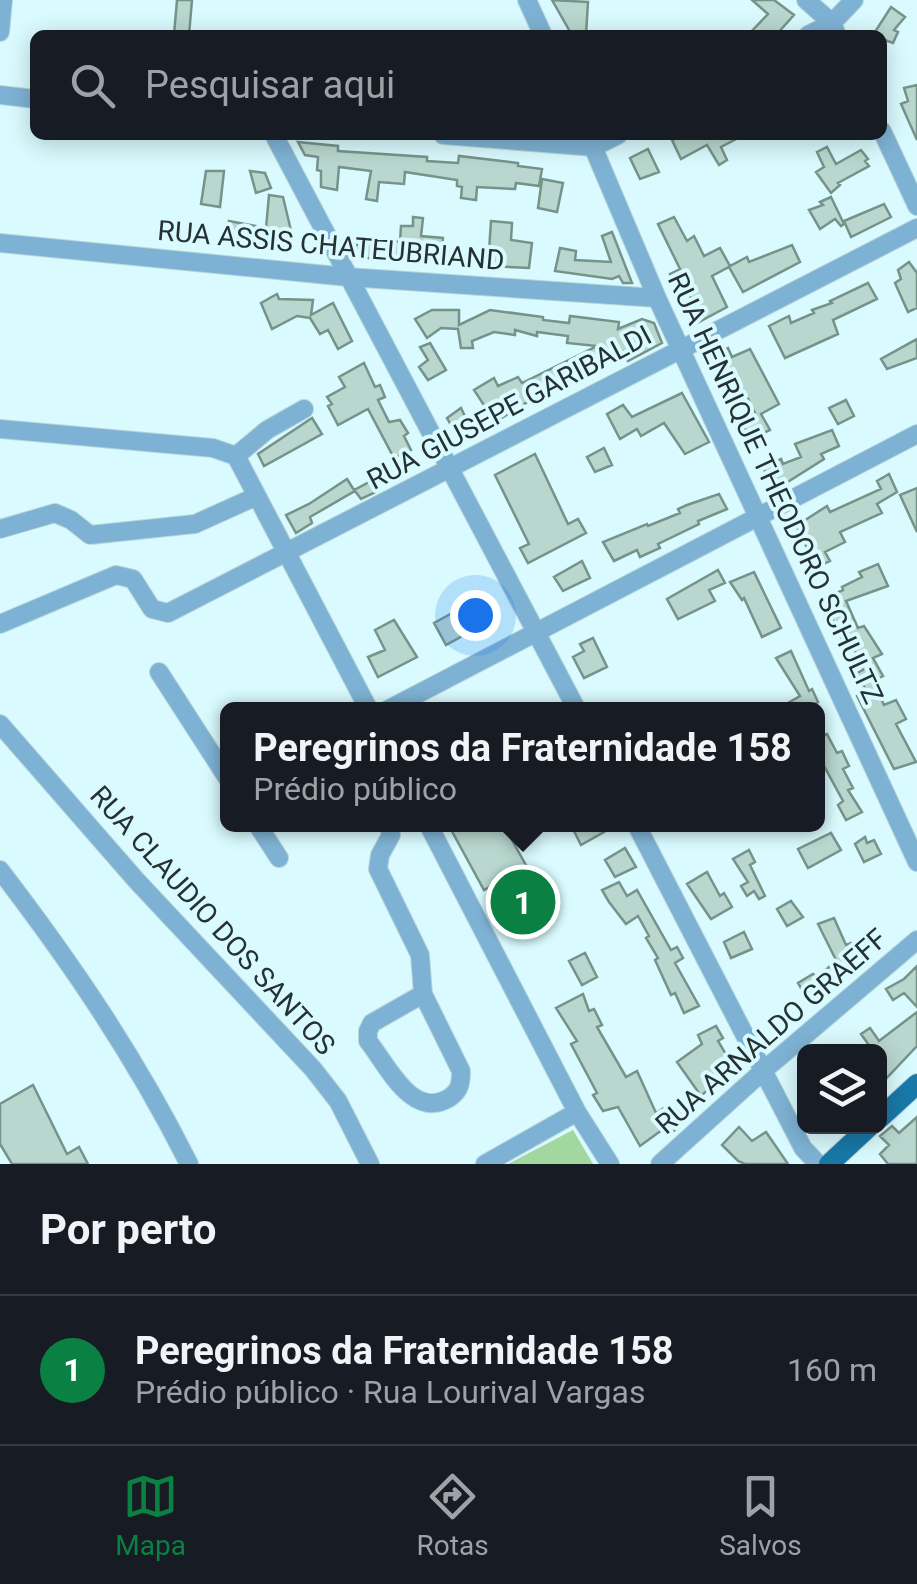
<!DOCTYPE html>
<html lang="pt">
<head>
<meta charset="utf-8">
<style>
  :root { --surface:#171b24; --page:#20242c; --text:#f1f3f6; --muted:#9ea1a6; --line:#363941; --accent:#0b8043 }
  body { margin:0; font-family:Roboto,sans-serif; background:var(--page); color:var(--text) }
  .controls { position:absolute; right:30px; bottom:30px; display:grid; overflow:hidden; border-radius:15px; box-shadow:0 5px 25px #0003 }
  .controls button { width:90px; height:90px; display:grid; place-items:center; padding:0; border:0; border-bottom:2px solid var(--line); background:var(--surface); color:var(--text); font:50px sans-serif }
  .you { position:absolute; left:475px; top:615px; width:35px; height:35px; margin:-25px; border:8px solid #fff; border-radius:50%; background:#1a73e8; box-shadow:0 0 0 15px #1a73e833 }
  .badge { display:grid; place-items:center; width:65px; height:65px; border-radius:50%; background:var(--accent); color:#fff; font-size:32px; font-weight:700 }
  .pin { position:absolute; translate:-50% -50%; border:5px solid #fff; box-shadow:0 2px 10px #0006 }
  .popup { position:absolute; left:220px; top:702px; width:605px; height:130px; box-sizing:border-box; display:grid; place-content:center; border-radius:15px; background:var(--surface); filter:drop-shadow(0 2px 8px #0005); font-size:32px; white-space:nowrap; color:var(--muted) }
  .popup b { font-size:38px; color:var(--text) }
  .popup::after { content:''; position:absolute; left:50%; top:100%; margin-left:-20px; border:20px solid transparent; border-top-color:var(--surface) }
  .list { margin:0; padding:0; list-style:none }
  h2 { display:flex; justify-content:space-between; align-items:center; height:130px; margin:0; padding:0 40px; font-size:42px }
  h2 small { font-size:32px; font-weight:400; color:var(--muted) }
  .list li { display:grid; grid-template-columns:65px 1fr auto; gap:30px; align-items:center; box-sizing:border-box; height:150px; padding:0 40px; border-top:2px solid var(--line) }
  .list b { display:block; font-size:38px; white-space:nowrap }
  .list p { margin:0; font-size:32px; white-space:nowrap; color:var(--muted) }
  .list em { font-size:32px; font-style:normal; color:var(--muted) }
  .icon { flex:none; width:55px; height:55px; fill:none; stroke:currentColor; stroke-width:2; stroke-linecap:round; stroke-linejoin:round }
  .map { position:relative; flex:none; width:917px; height:1164px; overflow:hidden }
  .search { position:absolute; background:var(--surface); box-shadow:0 5px 25px #0003; left:30px; right:30px; top:30px; height:110px; display:flex; align-items:center; gap:25px; box-sizing:border-box; padding:0 35px; border-radius:15px; color:var(--muted); font-size:38px }
  .sheet { height:280px; background:var(--surface) }
  nav { display:flex; justify-content:space-around; align-items:center; box-sizing:border-box; height:140px; border-top:2px solid var(--line); background:var(--surface); font-size:28px; color:var(--muted) }
  nav a { display:grid; justify-items:center; gap:5px }
  nav .on { color:var(--accent) }
  .map>svg:first-child { display:block }
  .green { fill:#a2d7a0 }
  .building { fill:#b9d7ce; stroke:#76938a; stroke-width:2.5 }
  .lines { fill:none; stroke-linecap:round; stroke-linejoin:round }
  .minor-casing { stroke:#b9d6d9; stroke-width:20 }
  .major-casing { stroke:#b9d6d9; stroke-width:22 }
  .minor { stroke:#7eb2d4; stroke-width:18 }
  .major { stroke:#1978a8; stroke-width:20 }
  .labels { text-anchor:middle; stroke-width:8; stroke-linejoin:round; paint-order:stroke }
  .street-label { font-size:28px; fill:#253133; stroke:#d9fafe }
</style>
</head>
<body>
<div class="map">
<svg width="917" height="1164" viewBox="0 0 917 1164">
  <rect width="100%" height="100%" fill="#d9fafe"/>
  <!-- green -->
  <path class="green" d="M 573,1130 L 593,1164 L 508,1164 Z"/>
  <!-- building -->
  <path class="building" d="M 177,0 L 192,0 L 189,35 L 174,35 Z
    M 552,0 L 588,2 L 586,35 L 572,35 Z
    M 752,0 L 774,0 L 794,15 L 776,35 L 748,35 L 768,14 Z
    M 891,7 L 905,17 L 894,30 L 898,32 L 893,43 L 882,39 L 882,35 L 873,35 Z
    M 917,85 L 917,140 L 901,104 L 908,101 L 904,88 Z
    M 683,135 L 744,135 L 721,147 L 727,160 L 719,165 L 707,145 L 681,159 L 672,140 Z
    M 298,142 L 338,146 L 338,151 L 427,157 L 427,161 L 458,163 L 459,156 L 518,163 L 518,166 L 542,169 L 539,186 L 516,183 L 515,189 L 477,187 L 476,200 L 461,198 L 462,187 L 457,186 L 457,180 L 405,172 L 404,184 L 379,182 L 377,201 L 366,199 L 371,171 L 339,167 L 337,190 L 321,187 L 321,171 L 317,170 L 318,157 L 305,155 Z
    M 827,147 L 836,164 L 861,150 L 868,159 L 865,161 L 869,166 L 838,183 L 840,185 L 831,193 L 816,172 L 824,167 L 817,152 Z
    M 648,149 L 659,172 L 640,179 L 630,158 Z
    M 206,171 L 224,171 L 220,207 L 201,204 Z
    M 250,171 L 265,173 L 271,188 L 256,193 Z
    M 542,179 L 563,183 L 557,212 L 538,208 Z
    M 269,195 L 283,197 L 293,239 L 285,252 L 226,241 L 229,221 L 266,228 Z
    M 831,197 L 844,224 L 841,226 L 835,219 L 820,229 L 809,210 L 823,205 L 820,202 Z
    M 884,204 L 891,217 L 851,237 L 844,221 Z
    M 413,217 L 423,218 L 421,236 L 443,238 L 441,259 L 397,256 L 396,263 L 357,256 L 350,244 L 365,246 L 367,237 L 400,242 L 401,226 L 413,226 Z
    M 674,217 L 687,241 L 694,236 L 704,256 L 720,248 L 730,266 L 747,257 L 749,262 L 792,245 L 800,262 L 743,292 L 729,267 L 712,276 L 727,307 L 697,323 L 687,307 L 694,302 L 682,286 L 677,288 L 670,274 L 680,269 L 658,224 Z
    M 491,221 L 512,223 L 511,240 L 532,243 L 529,268 L 488,266 Z
    M 612,232 L 632,283 L 623,283 L 619,276 L 612,279 L 555,271 L 560,248 L 576,251 L 575,260 L 611,262 L 602,236 Z
    M 909,262 L 917,273 L 917,308 L 908,312 L 895,283 L 901,279 L 898,270 Z
    M 868,283 L 877,299 L 833,320 L 838,334 L 785,358 L 769,326 L 789,316 L 791,323 L 814,313 L 812,310 L 832,303 L 830,301 Z
    M 277,294 L 279,299 L 313,300 L 311,315 L 333,303 L 352,341 L 338,349 L 328,330 L 320,334 L 310,318 L 297,316 L 272,329 L 261,303 Z
    M 432,310 L 459,310 L 459,325 L 490,310 L 543,317 L 543,320 L 569,323 L 570,316 L 619,322 L 618,329 L 642,319 L 654,323 L 662,343 L 628,361 L 623,352 L 566,385 L 552,387 L 495,422 L 474,390 L 494,378 L 498,386 L 518,377 L 522,383 L 597,346 L 567,343 L 568,336 L 537,332 L 537,336 L 515,330 L 515,335 L 494,332 L 472,341 L 473,348 L 461,348 L 458,329 L 441,328 L 427,338 L 415,319 Z
    M 917,339 L 917,358 L 887,369 L 881,359 Z
    M 430,343 L 446,370 L 428,380 L 419,367 L 428,360 L 420,347 Z
    M 728,348 L 732,357 L 750,349 L 779,404 L 761,414 L 770,430 L 751,439 L 742,423 L 756,415 L 744,391 L 730,398 L 711,358 Z
    M 364,363 L 375,387 L 380,385 L 385,397 L 378,400 L 389,422 L 400,420 L 408,433 L 404,436 L 411,450 L 394,458 L 368,409 L 338,425 L 328,406 L 332,404 L 327,397 L 345,387 L 339,377 Z
    M 682,393 L 709,442 L 685,454 L 664,423 L 641,436 L 637,429 L 620,439 L 607,414 L 623,405 L 632,417 Z
    M 846,400 L 854,416 L 838,424 L 829,408 Z
    M 461,408 L 473,433 L 460,441 L 447,418 Z
    M 312,418 L 322,434 L 264,466 L 258,454 Z
    M 832,430 L 839,446 L 821,454 L 824,459 L 775,490 L 763,468 L 781,459 L 783,464 L 801,457 L 795,444 Z
    M 604,448 L 612,465 L 595,472 L 587,457 Z
    M 535,454 L 568,524 L 578,519 L 586,533 L 528,563 L 520,548 L 529,544 L 495,475 Z
    M 889,474 L 897,492 L 877,504 L 882,513 L 840,532 L 845,542 L 825,552 L 830,561 L 811,570 L 803,558 L 810,554 L 796,526 L 827,506 L 830,512 L 881,489 L 877,481 Z
    M 347,479 L 354,490 L 373,480 L 378,491 L 361,499 L 355,491 L 310,517 L 312,523 L 296,533 L 286,515 L 309,504 Z
    M 917,488 L 917,532 L 900,495 Z
    M 719,494 L 727,509 L 698,521 L 699,524 L 658,544 L 660,548 L 640,557 L 637,550 L 614,561 L 603,542 L 647,524 L 648,526 L 680,513 L 678,509 L 687,505 Z
    M 582,561 L 590,578 L 563,591 L 554,577 Z
    M 878,564 L 888,586 L 846,601 L 858,628 L 864,626 L 882,654 L 873,658 L 883,676 L 873,681 L 884,705 L 896,700 L 906,719 L 896,724 L 916,762 L 894,769 L 857,696 L 866,690 L 857,673 L 863,670 L 854,649 L 848,652 L 823,599 L 843,590 L 842,587 L 862,577 L 859,572 Z
    M 718,570 L 725,583 L 709,590 L 715,601 L 678,619 L 667,599 Z
    M 754,572 L 781,628 L 762,637 L 744,598 L 742,600 L 730,582 Z
    M 482,597 L 495,618 L 446,645 L 434,623 Z
    M 394,620 L 417,657 L 378,677 L 368,657 L 385,650 L 375,630 Z
    M 593,638 L 607,667 L 584,678 L 573,657 L 584,651 L 580,644 Z
    M 791,651 L 809,691 L 812,689 L 818,702 L 806,710 L 791,710 L 788,703 L 800,696 L 776,658 Z
    M 827,734 L 837,753 L 842,751 L 849,766 L 843,769 L 853,788 L 848,790 L 862,812 L 846,820 L 838,805 L 843,801 L 818,755 L 818,737 Z
    M 448,824 L 503,824 L 527,867 L 484,890 Z
    M 586,824 L 618,824 L 581,845 L 574,831 Z
    M 831,833 L 841,850 L 808,868 L 798,849 Z
    M 865,837 L 867,843 L 874,840 L 881,854 L 864,862 L 855,844 Z
    M 625,848 L 636,867 L 615,877 L 605,860 Z
    M 749,850 L 755,862 L 750,865 L 765,896 L 759,899 L 754,891 L 747,896 L 741,886 L 748,882 L 733,859 Z
    M 707,872 L 720,896 L 724,893 L 732,907 L 711,919 L 687,884 Z
    M 619,882 L 627,896 L 637,890 L 671,950 L 677,947 L 683,958 L 675,963 L 699,1006 L 684,1013 L 675,993 L 671,995 L 655,960 L 658,958 L 646,938 L 649,936 L 638,916 L 626,924 L 609,902 L 602,890 Z
    M 791,901 L 803,917 L 787,926 L 777,909 Z
    M 834,918 L 846,945 L 851,943 L 858,956 L 839,966 L 818,924 Z
    M 744,932 L 752,949 L 731,958 L 724,942 Z
    M 585,953 L 597,977 L 582,985 L 569,961 Z
    M 831,965 L 839,975 L 824,987 L 826,994 L 810,1004 L 798,983 L 813,974 L 818,977 Z
    M 917,966 L 917,1007 L 904,993 L 893,1000 L 886,989 L 904,979 Z
    M 583,994 L 589,1011 L 594,1009 L 602,1025 L 597,1027 L 626,1077 L 637,1071 L 656,1113 L 670,1104 L 686,1120 L 668,1136 L 662,1130 L 640,1146 L 618,1107 L 603,1111 L 593,1095 L 597,1093 L 571,1044 L 577,1041 L 556,1008 Z
    M 917,1012 L 917,1046 L 880,1085 L 880,1052 L 866,1052 L 871,1048 L 861,1034 L 870,1028 L 879,1041 Z
    M 716,1026 L 723,1038 L 718,1041 L 734,1068 L 710,1085 L 711,1087 L 701,1096 L 677,1062 L 702,1044 L 698,1035 Z
    M 33,1085 L 67,1154 L 79,1147 L 88,1164 L 12,1164 L 0,1144 L 0,1104 Z
    M 917,1117 L 917,1164 L 888,1164 L 880,1154 L 889,1145 L 880,1136 L 892,1126 L 899,1133 Z
    M 739,1127 L 752,1141 L 766,1132 L 788,1164 L 745,1164 L 738,1161 L 722,1145 Z"/>
  <g class="lines">
    <defs>
      <path id="minor" d="M 527,0 L 543,35
        M 806,0 L 832,23 L 837,35
        M 0,32 L 3,0
        M 808,35 L 832,23 L 854,0
        M 0,95 L 35,99
        M 882,131 L 917,206
        M 274,135 L 577,710
        M 443,135 L 594,147
        M 588,135 L 657,298 L 917,862
        M 594,147 L 618,135
        M 0,243 L 348,277 L 657,298
        M 0,429 L 213,448 L 236,456
        M 236,456 L 369,710
        M 236,456 L 267,430 L 304,409
        M 0,529 L 55,513 L 71,520 L 90,535 L 195,524 L 257,496
        M 0,624 L 116,575 L 133,579 L 152,609 L 168,613 L 917,228
        M 159,672 L 228,779
        M 387,710 L 917,434
        M 0,724 L 136,880 L 313,1069 L 338,1101 L 370,1164
        M 257,824 L 279,858
        M 388,824 L 391,835 L 380,855 L 378,869 L 420,955 L 423,994 L 461,1071 C 461,1083 460,1091 449,1098 C 412,1120 388,1066 368,1041 L 368,1031 L 372,1023 L 423,994
        M 428,824 L 577,1112 L 610,1164
        M 636,824 L 803,1148 L 818,1164
        M 0,870 C 72,964 136,1058 189,1164
        M 485,1164 L 577,1112
        M 660,1164 L 763,1071 L 917,940"/>
      <path id="major" d="M 880,1118 L 917,1084
        M 829,1164 L 870,1126"/>
    </defs>
    <!-- minor casing -->
    <use href="#minor" class="minor-casing"/>
    <!-- major casing -->
    <use href="#major" class="major-casing"/>
    <!-- minor -->
    <use href="#minor" class="minor"/>
    <!-- major -->
    <use href="#major" class="major"/>
  </g>
  <g class="labels">
    <!-- street labels -->
    <g class="street-label">
      <text transform="translate(331 245) rotate(5)" y="10">RUA ASSIS CHATEUBRIAND</text>
      <text transform="translate(509 407) rotate(-28)" y="10">RUA GIUSEPE GARIBALDI</text>
      <text transform="translate(776 488) rotate(65)" y="10">RUA HENRIQUE THEODORO SCHULTZ</text>
      <text transform="translate(213 920) rotate(48)" y="10">RUA CLAUDIO DOS SANTOS</text>
      <text transform="translate(771 1031) rotate(-41)" y="10">RUA ARNALDO GRAEFF</text>
    </g>
  </g>
</svg>
<div class="controls">
<button><svg class="icon" aria-label="layers" viewBox="0 0 24 24"><path d="M12 4l9 5-9 5-9-5zM3 14l9 5 9-5"/></svg></button>
</div>
<div class="you"></div>
<div class="pin badge" style="left:523px;top:902px">1</div>
<div class="popup"><b>Peregrinos da Fraternidade 158</b>Prédio público</div>
<div class="search"><svg class="icon" aria-label="search" viewBox="0 0 24 24"><circle cx="10" cy="10" r="6"/><path d="M15 15l6 6"/></svg>Pesquisar aqui</div>
</div>
<section class="sheet">
<h2>Por perto<small></small></h2>
<ul class="list">
<li><span class="badge">1</span><div><b>Peregrinos da Fraternidade 158</b><p>Prédio público · Rua Lourival Vargas</p></div><em>160 m</em></li>
</ul>
</section>
<nav>
<a class="on"><svg class="icon" aria-label="map" viewBox="0 0 24 24"><path d="M3 6l6-2 6 2 6-2v14l-6 2-6-2-6 2zM9 4v14M15 6v14"/></svg>Mapa</a>
<a><svg class="icon" aria-label="directions" viewBox="0 0 24 24"><path d="M12 3l9 9-9 9-9-9zM9 14v-3h6M13 9l2 2-2 2"/></svg>Rotas</a>
<a><svg class="icon" aria-label="saved" viewBox="0 0 24 24"><path d="M7 4h10v16l-5-4-5 4z"/></svg>Salvos</a>
</nav>
</body>
</html>
